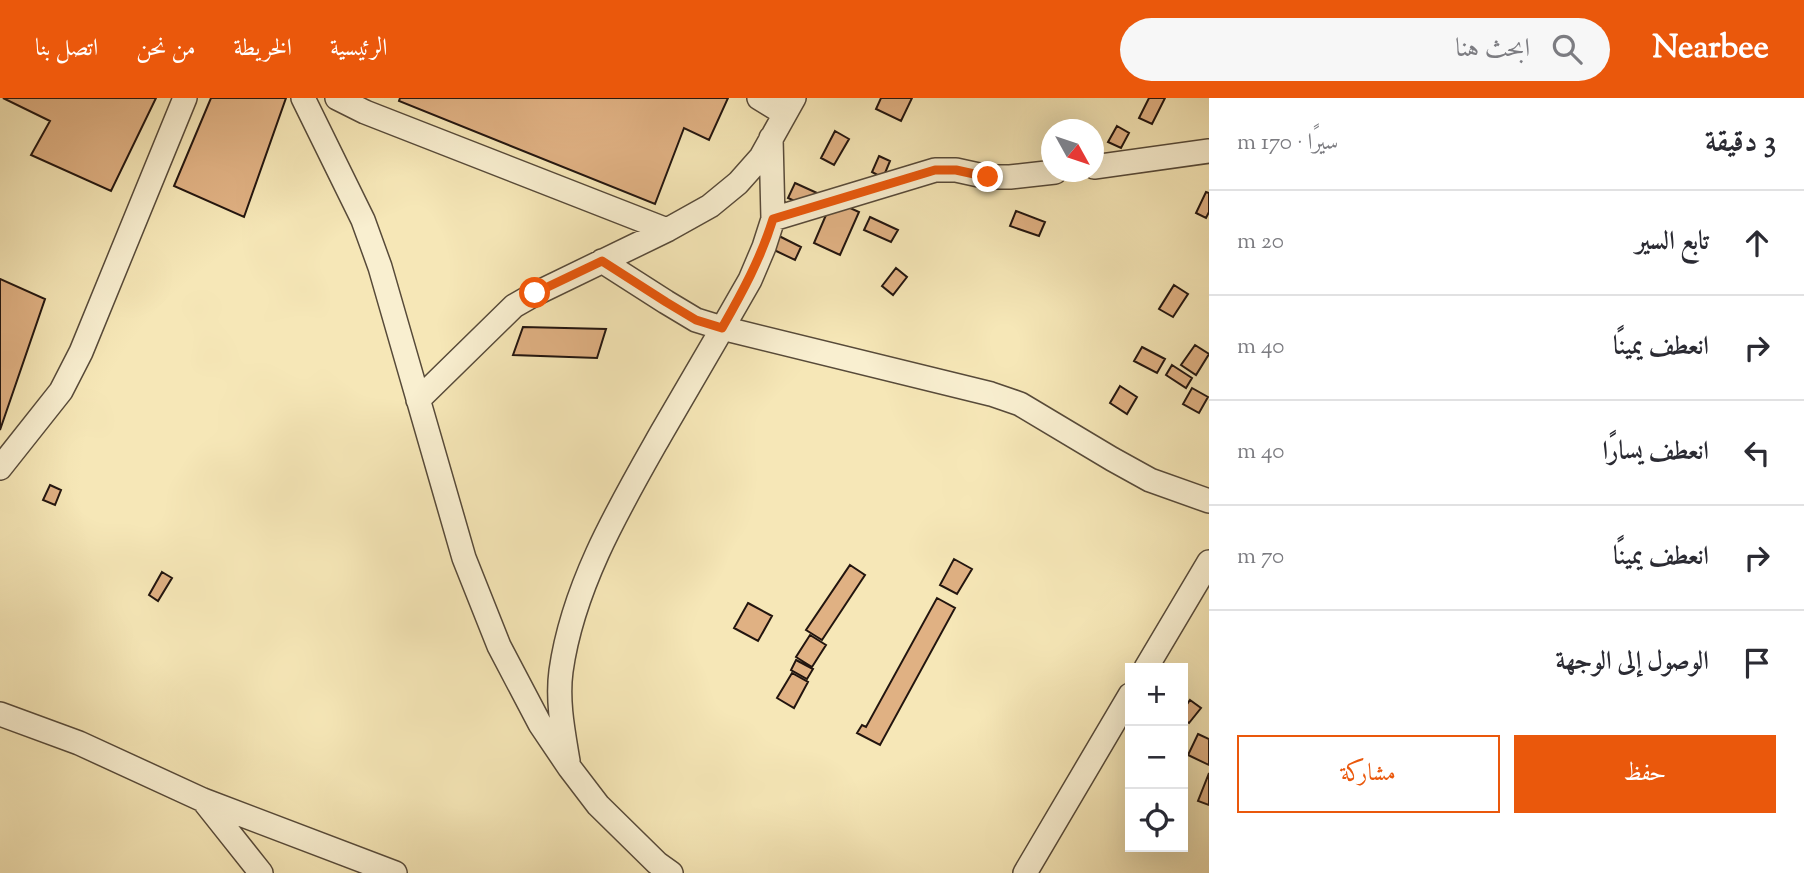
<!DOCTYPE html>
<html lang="ar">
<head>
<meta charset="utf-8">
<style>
  :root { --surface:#fff; --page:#f7f7f7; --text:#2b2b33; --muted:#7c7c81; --line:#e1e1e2; --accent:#ea580c }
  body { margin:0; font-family:"Sorts Mill Goudy",Amiri,serif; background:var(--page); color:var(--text); direction:rtl }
  .controls { position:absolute; right:21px; bottom:21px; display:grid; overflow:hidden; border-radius:0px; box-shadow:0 7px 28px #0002 }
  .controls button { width:63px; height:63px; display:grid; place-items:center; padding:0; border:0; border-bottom:2px solid var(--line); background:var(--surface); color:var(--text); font:35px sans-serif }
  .compass { position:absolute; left:1041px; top:21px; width:63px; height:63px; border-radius:50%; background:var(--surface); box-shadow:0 7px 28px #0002; rotate:130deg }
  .stop { position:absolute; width:21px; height:21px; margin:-16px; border:5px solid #ea580c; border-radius:50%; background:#fff }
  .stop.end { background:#ea580c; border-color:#fff; box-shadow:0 2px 7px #0008 }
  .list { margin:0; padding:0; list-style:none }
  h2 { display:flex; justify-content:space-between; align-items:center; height:91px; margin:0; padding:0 28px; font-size:30px }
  h2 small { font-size:23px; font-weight:400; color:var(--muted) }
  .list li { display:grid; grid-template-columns:46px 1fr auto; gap:21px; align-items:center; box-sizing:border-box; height:105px; padding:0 28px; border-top:2px solid var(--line) }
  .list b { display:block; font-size:26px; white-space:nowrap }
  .list em { font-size:23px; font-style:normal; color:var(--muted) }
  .actions { display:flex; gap:14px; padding:21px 28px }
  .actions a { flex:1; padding:16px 0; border:2px solid var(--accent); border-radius:0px; text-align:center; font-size:24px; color:var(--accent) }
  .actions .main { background:var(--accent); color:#fff }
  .icon { flex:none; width:38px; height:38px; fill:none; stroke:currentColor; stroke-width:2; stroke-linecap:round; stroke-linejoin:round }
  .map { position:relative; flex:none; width:1209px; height:775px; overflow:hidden; direction:ltr }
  header { display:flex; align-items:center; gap:42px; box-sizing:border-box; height:98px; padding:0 35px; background:var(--accent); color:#fff }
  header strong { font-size:33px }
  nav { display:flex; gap:38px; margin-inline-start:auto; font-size:24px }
  .search { width:490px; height:63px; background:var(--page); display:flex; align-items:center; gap:18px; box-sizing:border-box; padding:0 24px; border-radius:38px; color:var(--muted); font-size:26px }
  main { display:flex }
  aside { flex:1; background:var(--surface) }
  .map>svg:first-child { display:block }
  .building { fill:#e0b183; stroke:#22150f; stroke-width:2 }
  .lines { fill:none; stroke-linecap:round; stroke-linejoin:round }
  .street-casing { stroke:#574a39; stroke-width:26 }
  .street { stroke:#f9efd0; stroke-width:23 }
  .route { stroke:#ea580c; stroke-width:9 }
</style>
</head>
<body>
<header>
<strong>Nearbee</strong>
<div class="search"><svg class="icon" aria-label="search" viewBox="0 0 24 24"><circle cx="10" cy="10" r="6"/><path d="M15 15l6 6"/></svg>ابحث هنا</div>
<nav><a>الرئيسية</a><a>الخريطة</a><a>من نحن</a><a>اتصل بنا</a></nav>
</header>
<main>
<aside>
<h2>3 دقيقة<small>سيرًا · 170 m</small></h2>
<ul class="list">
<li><svg class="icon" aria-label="ahead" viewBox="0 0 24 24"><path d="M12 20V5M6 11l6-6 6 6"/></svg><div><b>تابع السير</b></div><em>20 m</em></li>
<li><svg class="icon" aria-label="right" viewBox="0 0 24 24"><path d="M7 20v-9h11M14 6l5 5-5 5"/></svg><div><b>انعطف يمينًا</b></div><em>40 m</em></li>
<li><svg class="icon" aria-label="left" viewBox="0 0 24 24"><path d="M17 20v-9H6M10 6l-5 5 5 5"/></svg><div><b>انعطف يسارًا</b></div><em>40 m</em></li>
<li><svg class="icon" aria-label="right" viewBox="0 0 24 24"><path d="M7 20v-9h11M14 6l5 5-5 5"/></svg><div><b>انعطف يمينًا</b></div><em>70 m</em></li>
<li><svg class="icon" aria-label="arrive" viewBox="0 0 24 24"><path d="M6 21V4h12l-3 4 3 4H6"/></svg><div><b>الوصول إلى الوجهة</b></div></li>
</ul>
<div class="actions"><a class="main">حفظ</a><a>مشاركة</a></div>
</aside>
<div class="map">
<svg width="1209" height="775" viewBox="0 0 1209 775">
  <rect width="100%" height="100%" fill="#f6e7b7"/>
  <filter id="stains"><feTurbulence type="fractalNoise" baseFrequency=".00286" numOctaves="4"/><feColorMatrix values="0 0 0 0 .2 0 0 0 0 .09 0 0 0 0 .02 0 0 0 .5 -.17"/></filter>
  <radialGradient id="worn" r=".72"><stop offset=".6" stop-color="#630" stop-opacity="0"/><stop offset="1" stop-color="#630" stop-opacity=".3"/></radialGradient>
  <!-- building -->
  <path class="building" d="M 3,0 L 156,0 L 111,93 L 31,57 L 50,23 Z
    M 211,0 L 286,0 L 244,119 L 174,88 Z
    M 400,0 L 728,0 L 709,42 L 684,30 L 655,106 L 399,3 Z
    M 881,0 L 912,0 L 901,23 L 876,11 Z
    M 1149,0 L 1165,0 L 1152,26 L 1139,20 Z
    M 1117,28 L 1129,35 L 1121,50 L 1108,44 Z
    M 835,33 L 849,41 L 834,67 L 821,60 Z
    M 879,58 L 890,63 L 883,80 L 872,74 Z
    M 795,85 L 859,114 L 840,157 L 814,145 L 826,117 L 788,100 Z
    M 1206,94 L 1209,95 L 1209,114 L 1206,120 L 1196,115 Z
    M 1016,113 L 1045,124 L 1039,138 L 1010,128 Z
    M 870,119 L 898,132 L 891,144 L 864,132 Z
    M 779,138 L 801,149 L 795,162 L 772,151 Z
    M 896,170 L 907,179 L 893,197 L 882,188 Z
    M 0,181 L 45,201 L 0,332 Z
    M 1174,187 L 1188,196 L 1173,219 L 1159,211 Z
    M 523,229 L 606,231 L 597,260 L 513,257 Z
    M 1195,247 L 1209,256 L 1196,277 L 1181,267 Z
    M 1142,249 L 1165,261 L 1157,275 L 1134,263 Z
    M 1172,267 L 1192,280 L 1186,290 L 1166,277 Z
    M 1120,288 L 1137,299 L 1127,316 L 1110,305 Z
    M 1192,290 L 1208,299 L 1199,315 L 1183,306 Z
    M 50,387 L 61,392 L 55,407 L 43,402 Z
    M 954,461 L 972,471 L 957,496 L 940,487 Z
    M 850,467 L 865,477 L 822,542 L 806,532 Z
    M 162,474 L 172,480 L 158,503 L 149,497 Z
    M 937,500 L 955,510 L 880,647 L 857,635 L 862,627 L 866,629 Z
    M 748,505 L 772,518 L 758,543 L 734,530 Z
    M 810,537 L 826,547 L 812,569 L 796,559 Z
    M 796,562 L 813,571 L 807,581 L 791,572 Z
    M 792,575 L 808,584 L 794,610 L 777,600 Z
    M 1190,602 L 1201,610 L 1189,625 L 1183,621 L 1183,612 Z
    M 1198,636 L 1209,641 L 1209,667 L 1188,657 Z
    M 1209,675 L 1209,707 L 1198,703 Z"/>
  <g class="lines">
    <defs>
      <path id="street" d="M 303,0 L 363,122 L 380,169 L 464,460 L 499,548 L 540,626 L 569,669 L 598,707 L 657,765 L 671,775
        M 337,0 L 365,14 L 667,132
        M 759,0 L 785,16
        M 1094,69 L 1209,53
        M 773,121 L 935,72 L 956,72 L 988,79 L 1010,79 L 1055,74
        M 602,163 L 666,204 L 696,222 L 722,230 L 991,296 L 1020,306 L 1112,361 L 1150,382 L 1209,403
        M 418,302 L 514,208 L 535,196 L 667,132 L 710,108 L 738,85 L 761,59 L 794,0
        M 0,370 L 61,293 L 81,254 L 185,0
        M 1146,570 L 1209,464
        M 0,616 L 79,645 L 203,702 L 395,775
        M 568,663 C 563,633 557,603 561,573 C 573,487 620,408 662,334 C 692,283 721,233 750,182 L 764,149 L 773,121 L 771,40
        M 203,702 L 261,775
        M 1025,775 L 1130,597"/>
    </defs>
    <!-- street casing -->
    <use href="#street" class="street-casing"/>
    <!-- street -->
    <use href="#street" class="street"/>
  </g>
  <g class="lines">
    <!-- route -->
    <path class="route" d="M 535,195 L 602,163 L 666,204 L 696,222 L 722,230 C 742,195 761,160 773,121 L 935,72 L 956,72 L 988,79"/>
  </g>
  <rect width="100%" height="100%" filter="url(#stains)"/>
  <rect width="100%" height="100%" fill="url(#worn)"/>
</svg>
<div class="controls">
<button>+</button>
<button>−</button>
<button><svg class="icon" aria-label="locate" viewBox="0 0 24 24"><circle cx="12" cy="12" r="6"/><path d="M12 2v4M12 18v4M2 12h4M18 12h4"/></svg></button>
</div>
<svg class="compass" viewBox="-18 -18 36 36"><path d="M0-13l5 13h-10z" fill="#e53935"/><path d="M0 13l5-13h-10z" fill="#7c7c81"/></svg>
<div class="stop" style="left:535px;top:195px"></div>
<div class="stop end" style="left:988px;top:79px"></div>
</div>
</main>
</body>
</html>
